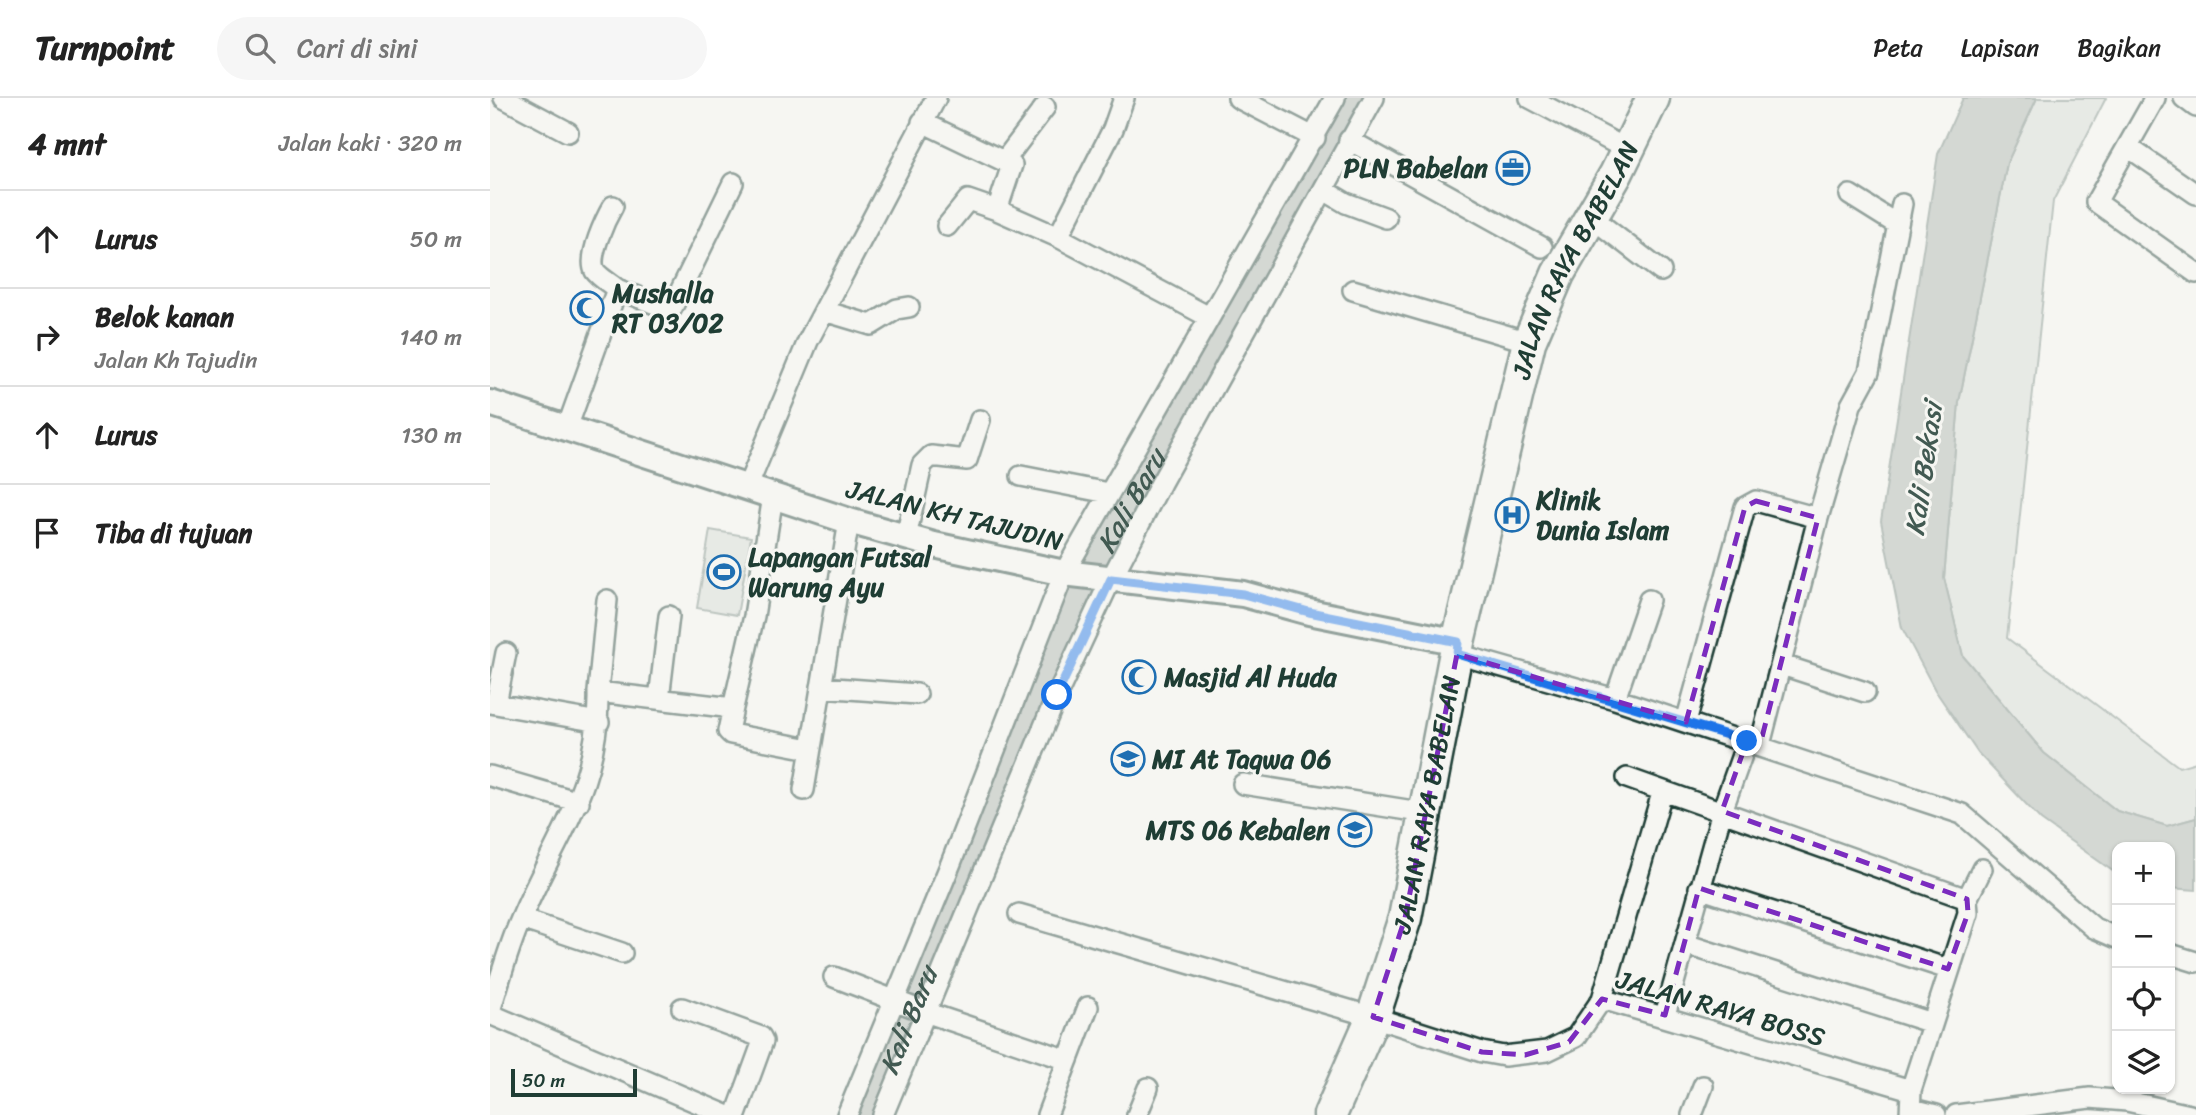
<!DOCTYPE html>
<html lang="id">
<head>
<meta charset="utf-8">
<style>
  :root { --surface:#fff; --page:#f6f6f6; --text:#222; --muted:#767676; --line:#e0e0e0 }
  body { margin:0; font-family:Sriracha,sans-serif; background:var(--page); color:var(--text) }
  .controls { position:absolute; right:21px; bottom:21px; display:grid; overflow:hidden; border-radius:14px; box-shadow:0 2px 5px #0004 }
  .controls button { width:63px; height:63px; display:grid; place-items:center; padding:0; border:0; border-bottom:2px solid var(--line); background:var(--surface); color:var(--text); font:35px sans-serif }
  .scale { position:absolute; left:21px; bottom:18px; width:126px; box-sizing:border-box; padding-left:7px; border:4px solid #1f3d34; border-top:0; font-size:19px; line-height:24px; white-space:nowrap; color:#1f3d34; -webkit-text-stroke:5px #f6f6f2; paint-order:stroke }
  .stop { position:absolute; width:21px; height:21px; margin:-16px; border:5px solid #1a73e8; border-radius:50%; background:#fff }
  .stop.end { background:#1a73e8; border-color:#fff; box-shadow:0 2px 7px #0008 }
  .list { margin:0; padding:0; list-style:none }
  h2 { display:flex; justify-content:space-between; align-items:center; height:91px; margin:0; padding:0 28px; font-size:30px }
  h2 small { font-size:23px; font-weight:400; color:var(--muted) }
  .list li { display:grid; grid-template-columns:46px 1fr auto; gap:21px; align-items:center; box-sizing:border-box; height:98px; padding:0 28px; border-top:2px solid var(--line) }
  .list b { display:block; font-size:26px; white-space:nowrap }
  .list p { margin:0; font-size:23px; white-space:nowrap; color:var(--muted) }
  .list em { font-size:23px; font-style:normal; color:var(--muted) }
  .icon { flex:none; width:38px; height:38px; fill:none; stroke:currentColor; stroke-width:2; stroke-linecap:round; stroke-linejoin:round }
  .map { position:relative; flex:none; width:1706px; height:1017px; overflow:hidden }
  header { display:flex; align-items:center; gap:42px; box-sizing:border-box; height:98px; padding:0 35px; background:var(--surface); border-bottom:2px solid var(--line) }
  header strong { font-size:33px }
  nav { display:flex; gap:38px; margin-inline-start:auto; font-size:24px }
  .search { width:490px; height:63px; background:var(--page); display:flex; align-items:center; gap:18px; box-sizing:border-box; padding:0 24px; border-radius:38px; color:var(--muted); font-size:26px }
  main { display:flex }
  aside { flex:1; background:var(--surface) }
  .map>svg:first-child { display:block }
  .green { fill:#d6dbd6; stroke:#7a8c85; stroke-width:2 }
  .water { fill:#aab3ae; stroke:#72847d; stroke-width:2 }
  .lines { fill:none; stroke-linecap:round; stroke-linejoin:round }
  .river { stroke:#aab3ae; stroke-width:30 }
  .minor-casing { stroke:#1f3d34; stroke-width:24 }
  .tertiary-casing { stroke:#1f3d34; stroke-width:30 }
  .primary-casing { stroke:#1f3d34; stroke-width:37 }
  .minor { stroke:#f6f6f2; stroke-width:19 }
  .tertiary { stroke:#f6f6f2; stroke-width:24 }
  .primary { stroke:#f6f6f2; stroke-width:32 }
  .route { stroke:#1a73e8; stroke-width:9 }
  .marked { fill:none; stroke:#7b2cbf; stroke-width:5; stroke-dasharray:14 9; stroke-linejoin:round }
  .labels { text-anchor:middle; stroke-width:6; stroke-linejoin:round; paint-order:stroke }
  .poi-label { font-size:26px; font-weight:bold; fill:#1f3d34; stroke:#f6f6f2; text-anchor:start }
  .street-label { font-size:26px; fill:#1f3d34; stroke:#f6f6f2 }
  .water-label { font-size:28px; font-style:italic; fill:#425a52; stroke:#f6f6f2 }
</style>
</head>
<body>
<header>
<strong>Turnpoint</strong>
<div class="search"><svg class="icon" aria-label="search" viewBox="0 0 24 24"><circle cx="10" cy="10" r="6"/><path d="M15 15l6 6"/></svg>Cari di sini</div>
<nav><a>Peta</a><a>Lapisan</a><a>Bagikan</a></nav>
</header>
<main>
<aside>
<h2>4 mnt<small>Jalan kaki · 320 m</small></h2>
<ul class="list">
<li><svg class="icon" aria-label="ahead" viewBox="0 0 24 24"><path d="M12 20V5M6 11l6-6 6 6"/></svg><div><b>Lurus</b></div><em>50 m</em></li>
<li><svg class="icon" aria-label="right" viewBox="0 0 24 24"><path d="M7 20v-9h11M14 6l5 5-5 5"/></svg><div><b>Belok kanan</b><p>Jalan Kh Tajudin</p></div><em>140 m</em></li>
<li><svg class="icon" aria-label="ahead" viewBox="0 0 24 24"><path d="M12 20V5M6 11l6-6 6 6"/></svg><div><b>Lurus</b></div><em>130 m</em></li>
<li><svg class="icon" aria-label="arrive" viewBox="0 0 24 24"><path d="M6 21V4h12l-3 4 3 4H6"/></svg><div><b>Tiba di tujuan</b></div></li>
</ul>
</aside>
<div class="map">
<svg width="1706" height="1017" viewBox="0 0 1706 1017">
  <rect width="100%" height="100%" fill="#f6f6f2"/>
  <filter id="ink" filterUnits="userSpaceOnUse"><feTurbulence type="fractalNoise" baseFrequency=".0143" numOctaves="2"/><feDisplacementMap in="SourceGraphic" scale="14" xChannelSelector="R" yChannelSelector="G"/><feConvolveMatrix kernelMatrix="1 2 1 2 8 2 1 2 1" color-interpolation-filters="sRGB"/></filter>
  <g filter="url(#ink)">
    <!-- green -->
    <path class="green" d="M 1547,0 L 1616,0 L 1563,103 L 1517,540 L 1689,669 L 1706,664 L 1706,720 L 1677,728 L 1627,713 L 1554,655 L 1473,558 L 1454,480 L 1469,304 L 1517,65 Z
      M 220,432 L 261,439 L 247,517 L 207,510 Z"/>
    <!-- water -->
    <path class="water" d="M 1473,0 L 1547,0 L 1517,65 L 1469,304 L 1454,480 L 1473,558 L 1554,655 L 1627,713 L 1677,728 L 1706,720 L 1706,792 L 1680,790 L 1680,749 L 1627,749 L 1627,776 L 1551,722 L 1488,655 L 1445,592 L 1412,530 L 1391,423 L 1448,56 Z"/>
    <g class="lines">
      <!-- river -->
      <path class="river" id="s1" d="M 380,1017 L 583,507 L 863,0"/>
      <defs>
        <path id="minor" d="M 14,0 L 78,34
          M 748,0 L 825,40
          M 1040,0 L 1138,52
          M 1665,0 L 1606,104 L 1706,175
          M 1694,0 L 1706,9
          M 432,24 L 522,67 L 507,112 L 478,102 L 457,128
          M 859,42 L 1052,149
          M 1638,49 L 1706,96
          M 515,62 L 555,9
          M 834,92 L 856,105 L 896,120
          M 1360,97 L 1408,127
          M 123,108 C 116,120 97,159 105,173 C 109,179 121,186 127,191
          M 507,112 L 568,139 L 719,219
          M 1101,119 L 1171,173
          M 568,139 L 623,31 L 634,0
          M 863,192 L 1039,244
          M 334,213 L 381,227 L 407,211 L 419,209
          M 77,330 L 127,191 L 178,211 L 182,210 L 243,85
          M 531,378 L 618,395
          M 257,390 L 318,243 L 446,0
          M 416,439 L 432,367 L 441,358 L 477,362 L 490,322
          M 967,556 L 1125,601 L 1472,716 L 1604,830 L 1627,840
          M 1292,567 L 1375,594
          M 331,589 L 427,596
          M 108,594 L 117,502
          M 169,601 L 179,518
          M 1125,601 L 1159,502
          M 0,605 L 109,624
          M 6,606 L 16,555
          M 243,610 L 238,633 L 241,636 L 320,651
          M 1196,624 L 1255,409 L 1266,403 L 1328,420
          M 1270,647 L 1328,420 L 1361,307 L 1379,274 L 1412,106
          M 0,678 L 89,704
          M 1137,680 L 1477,801 L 1478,815 L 1421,992 L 1420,1017
          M 753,686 L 936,715
          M 314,692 L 359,423
          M 1209,790 L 1458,871
          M 1477,801 L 1492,771
          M 529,816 L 883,919 L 992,954 L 1014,958 L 1057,953 L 1086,939 L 1112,901 L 1172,695
          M 31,821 L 132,855
          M 1195,846 L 1442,925
          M 1680,856 L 1706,864
          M 344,879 L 435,914 L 578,962
          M 1112,901 L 1421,992
          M 192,910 L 271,939 L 273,943 L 246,1017
          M 0,913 C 10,882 18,850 31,821 C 65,739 110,689 108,594 L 243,610 L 264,518 L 283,398
          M 0,916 L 236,1017
          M 1175,917 L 1232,713 L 1257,643
          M 1422,1011 L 1446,1017
          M 357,1017 L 461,765 L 574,475 L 845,0
          M 393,1017 L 567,597 L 621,481 L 671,385 L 884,0
          M 557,1017 L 598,909
          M 647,1017 L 658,990
          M 1202,1017 L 1213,988
          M 1466,1017 L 1600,1000 L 1637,1003 L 1700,1017"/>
        <path id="tertiary" d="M 0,305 L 359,423 L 444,447 L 574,475 L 753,496 L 819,514 L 968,544"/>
        <g id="primary">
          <path id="s2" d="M 840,1017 L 883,919 L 915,820 L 968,544 L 1039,244 L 1068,176 L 1126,76 L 1163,0"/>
        </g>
      </defs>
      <!-- minor casing -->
      <use href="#minor" class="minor-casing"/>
      <!-- tertiary casing -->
      <use href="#tertiary" class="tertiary-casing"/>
      <!-- primary casing -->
      <use href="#primary" class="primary-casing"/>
      <!-- minor -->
      <use href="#minor" class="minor"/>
      <!-- tertiary -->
      <use href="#tertiary" class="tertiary"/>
      <!-- primary -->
      <use href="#primary" class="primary"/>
    </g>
  </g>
  <g class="lines" filter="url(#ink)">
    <!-- route -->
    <path class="route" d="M 567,597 L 621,481 L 753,496 L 819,514 L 968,544 L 967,556 L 1257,643"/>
  </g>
  <!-- marked area -->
  <path d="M0 0H1706V1017H0ZM 1266,403 L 1328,420 L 1270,647 L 1257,643 L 1232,713 L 1477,801 L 1478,815 L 1458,871 L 1209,790 L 1175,917 L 1112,901 L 1079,944 L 1035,957 L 992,954 L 883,919 L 915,820 L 967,556 L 1196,624 L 1255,409 Z" fill="#f6f6f2" fill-opacity=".55" fill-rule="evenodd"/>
  <path class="marked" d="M 1266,403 L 1328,420 L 1270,647 L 1257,643 L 1232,713 L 1477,801 L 1478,815 L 1458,871 L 1209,790 L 1175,917 L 1112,901 L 1079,944 L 1035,957 L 992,954 L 883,919 L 915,820 L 967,556 L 1196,624 L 1255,409 Z"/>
  <!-- icons -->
  <defs>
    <symbol id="office-ring" viewBox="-11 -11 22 22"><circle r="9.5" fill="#f6f6f2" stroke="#1f6fb2" stroke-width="1.5"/><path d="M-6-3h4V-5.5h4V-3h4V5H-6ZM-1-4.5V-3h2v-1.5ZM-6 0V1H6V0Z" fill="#1f6fb2"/></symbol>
    <symbol id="mosque-ring" viewBox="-11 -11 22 22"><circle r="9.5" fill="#f6f6f2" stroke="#1f6fb2" stroke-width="1.5"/><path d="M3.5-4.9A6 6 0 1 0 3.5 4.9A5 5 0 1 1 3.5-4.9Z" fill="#1f6fb2"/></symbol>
    <symbol id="hospital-ring" viewBox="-11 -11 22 22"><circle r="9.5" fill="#f6f6f2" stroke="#1f6fb2" stroke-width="1.5"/><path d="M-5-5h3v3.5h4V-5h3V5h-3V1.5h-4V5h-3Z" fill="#1f6fb2"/></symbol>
    <symbol id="stadium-ring" viewBox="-11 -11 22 22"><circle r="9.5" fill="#f6f6f2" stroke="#1f6fb2" stroke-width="1.5"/><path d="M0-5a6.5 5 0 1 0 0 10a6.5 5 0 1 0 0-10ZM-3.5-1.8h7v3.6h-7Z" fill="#1f6fb2"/></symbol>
    <symbol id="school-ring" viewBox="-11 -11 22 22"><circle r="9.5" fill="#f6f6f2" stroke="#1f6fb2" stroke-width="1.5"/><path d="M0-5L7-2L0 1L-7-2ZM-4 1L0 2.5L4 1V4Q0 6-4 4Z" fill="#1f6fb2"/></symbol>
  </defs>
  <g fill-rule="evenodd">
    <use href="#office-ring" x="1004" y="51" width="38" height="38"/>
    <use href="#mosque-ring" x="78" y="191" width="38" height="38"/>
    <use href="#hospital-ring" x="1003" y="398" width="38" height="38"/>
    <use href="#stadium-ring" x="215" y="455" width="38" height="38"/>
    <use href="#mosque-ring" x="630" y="560" width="38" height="38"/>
    <use href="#school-ring" x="619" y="642" width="38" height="38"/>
    <use href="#school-ring" x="846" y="713" width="38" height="38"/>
  </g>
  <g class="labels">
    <!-- poi labels -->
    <g class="poi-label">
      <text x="998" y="79" text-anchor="end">PLN Babelan</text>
      <text x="122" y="204">Mushalla<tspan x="122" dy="30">RT 03/02</tspan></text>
      <text x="1046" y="411">Klinik<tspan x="1046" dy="30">Dunia Islam</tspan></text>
      <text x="258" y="468">Lapangan Futsal<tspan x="258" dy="30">Warung Ayu</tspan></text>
      <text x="674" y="588">Masjid Al Huda</text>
      <text x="662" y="670">MI At Taqwa 06</text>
      <text x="840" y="741" text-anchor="end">MTS 06 Kebalen</text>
    </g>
    <!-- street labels -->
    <g class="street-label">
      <text dy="9" stroke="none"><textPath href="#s2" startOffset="894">JALAN RAYA BABELAN</textPath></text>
      <text transform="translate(465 417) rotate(14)" y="9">JALAN KH TAJUDIN</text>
      <text dy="9" stroke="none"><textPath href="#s2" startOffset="327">JALAN RAYA BABELAN</textPath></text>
      <text transform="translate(1231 910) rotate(16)" y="9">JALAN RAYA BOSS</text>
    </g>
    <!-- water labels -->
    <g class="water-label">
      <text transform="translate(1433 371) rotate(-82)" y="10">Kali Bekasi</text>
      <text dy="10" stroke="none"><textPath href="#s1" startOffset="668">Kali Baru</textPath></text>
      <text dy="10" stroke="none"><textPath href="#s1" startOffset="102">Kali Baru</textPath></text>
    </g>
  </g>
</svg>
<div class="controls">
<button>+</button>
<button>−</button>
<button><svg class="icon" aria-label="locate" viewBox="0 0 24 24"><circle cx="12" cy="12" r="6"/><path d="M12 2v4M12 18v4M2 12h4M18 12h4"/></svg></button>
<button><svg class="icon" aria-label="layers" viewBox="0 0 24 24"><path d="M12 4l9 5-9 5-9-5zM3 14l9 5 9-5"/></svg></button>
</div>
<div class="scale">50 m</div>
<div class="stop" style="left:567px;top:597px"></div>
<div class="stop end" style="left:1257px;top:643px"></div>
</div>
</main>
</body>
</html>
